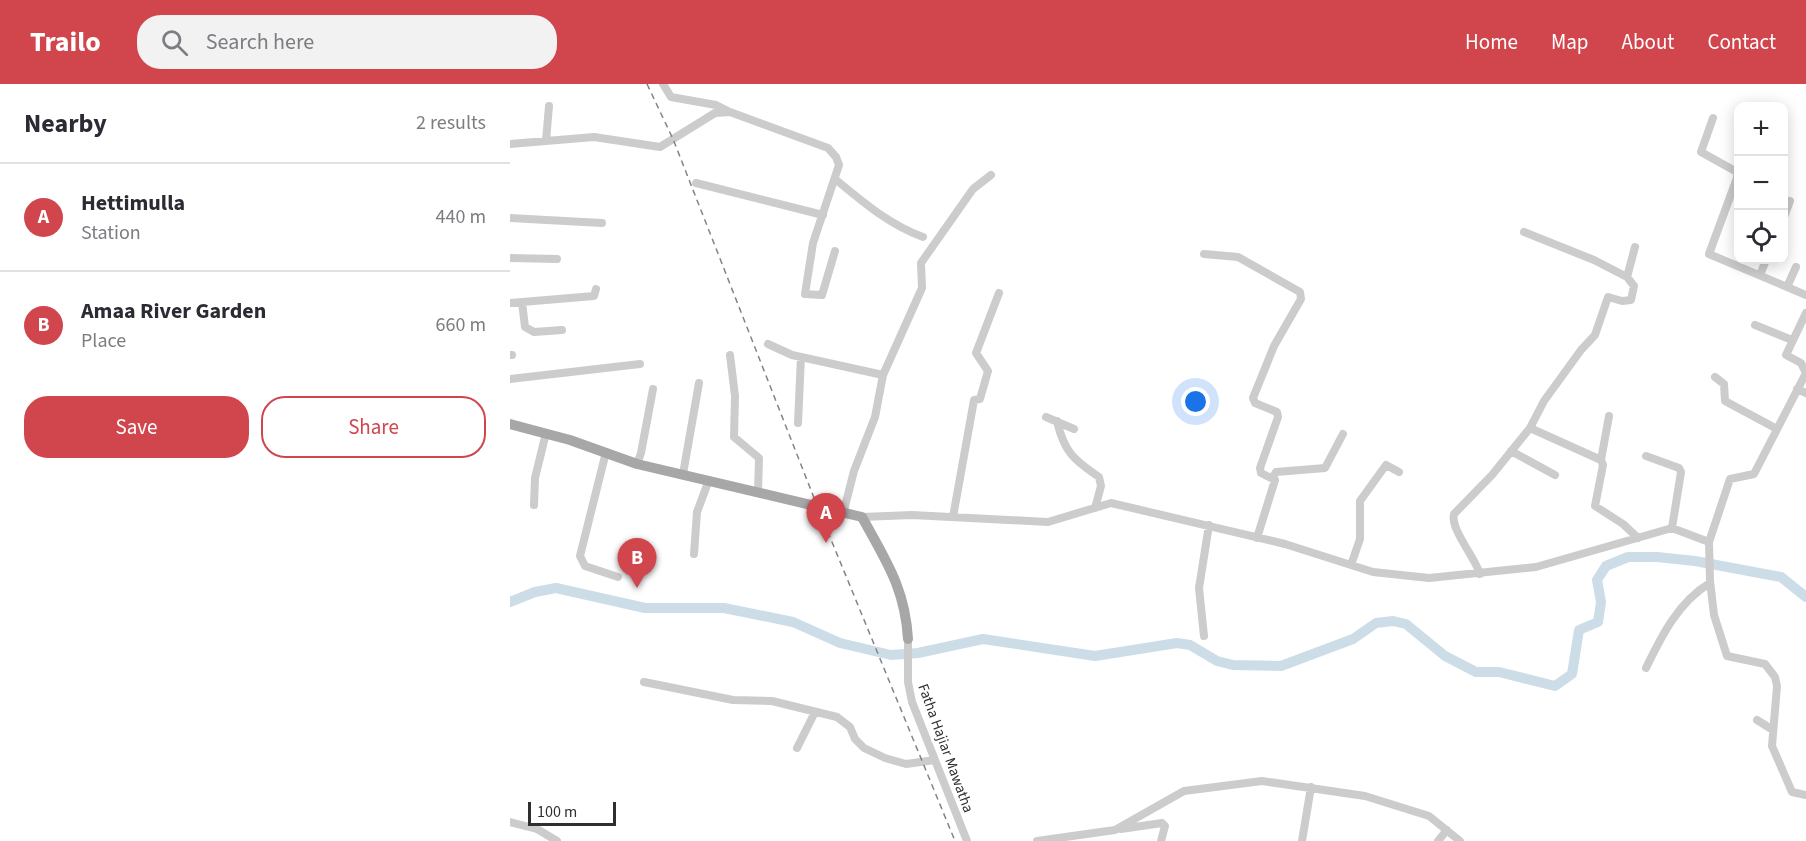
<!DOCTYPE html>
<html lang="en">
<head>
<meta charset="utf-8">
<style>
  :root { --surface:#fff; --page:#f2f2f3; --text:#2b2b33; --muted:#7c7c81; --line:#e1e1e2; --accent:#d1464d }
  body { margin:0; font-family:"Source Sans 3",sans-serif; background:var(--page); color:var(--text) }
  .controls { position:absolute; right:18px; top:18px; display:grid; overflow:hidden; border-radius:12px; box-shadow:0 3px 15px #0003 }
  .controls button { width:54px; height:54px; display:grid; place-items:center; padding:0; border:0; border-bottom:2px solid var(--line); background:var(--surface); color:var(--text); font:30px sans-serif }
  .scale { position:absolute; left:18px; bottom:15px; width:88px; box-sizing:border-box; padding-left:6px; border:3px solid #2f2f2f; border-top:0; font-size:16px; line-height:21px; white-space:nowrap; color:#2f2f2f; -webkit-text-stroke:4px #fff; paint-order:stroke }
  .you { position:absolute; left:686px; top:318px; width:21px; height:21px; margin:-15px; border:4px solid #fff; border-radius:50%; background:#1a73e8; box-shadow:0 0 0 9px #1a73e833 }
  .badge { display:grid; place-items:center; width:39px; height:39px; border-radius:50%; background:var(--accent); color:#fff; font-size:20px; font-weight:700 }
  .pin { position:absolute; translate:-50% -50px; filter:drop-shadow(0 2px 3px #0008) }
  .pin::after { content:''; position:absolute; top:32px; width:21px; height:18px; background:inherit; clip-path:polygon(0 0,100% 0,50% 100%) }
  .list { margin:0; padding:0; list-style:none }
  h2 { display:flex; justify-content:space-between; align-items:center; height:78px; margin:0; padding:0 24px; font-size:26px }
  h2 small { font-size:20px; font-weight:400; color:var(--muted) }
  .list li { display:grid; grid-template-columns:39px 1fr auto; gap:18px; align-items:center; box-sizing:border-box; height:108px; padding:0 24px; border-top:2px solid var(--line) }
  .list b { display:block; font-size:22px; white-space:nowrap }
  .list p { margin:0; font-size:20px; white-space:nowrap; color:var(--muted) }
  .list em { font-size:20px; font-style:normal; color:var(--muted) }
  .actions { display:flex; gap:12px; padding:18px 24px }
  .actions a { flex:1; padding:14px 0; border:2px solid var(--accent); border-radius:24px; text-align:center; font-size:21px; color:var(--accent) }
  .actions .main { background:var(--accent); color:#fff }
  .icon { flex:none; width:33px; height:33px; fill:none; stroke:currentColor; stroke-width:2; stroke-linecap:round; stroke-linejoin:round }
  .map { position:relative; flex:none; width:1296px; height:757px; overflow:hidden }
  header { display:flex; align-items:center; gap:36px; box-sizing:border-box; height:84px; padding:0 30px; background:var(--accent); color:#fff }
  header strong { font-size:28px }
  nav { display:flex; gap:33px; margin-inline-start:auto; font-size:21px }
  .search { width:420px; height:54px; background:var(--page); display:flex; align-items:center; gap:15px; box-sizing:border-box; padding:0 21px; border-radius:24px; color:var(--muted); font-size:22px }
  main { display:flex }
  aside { flex:1; background:var(--surface) }
  .map>svg:first-child { display:block }
  .lines { fill:none; stroke-linecap:round; stroke-linejoin:round }
  .river { stroke:#cddde8; stroke-width:10 }
  .minor { stroke:#ccc; stroke-width:8 }
  .major { stroke:#a7a7a7; stroke-width:10 }
  .rail { stroke:#848484; stroke-width:1.5; stroke-dasharray:6 4.5; stroke-linecap:butt }
  .labels { text-anchor:middle; stroke-width:6; stroke-linejoin:round; paint-order:stroke }
  .street-label { font-size:15px; fill:#2f2f2f; stroke:#fff }
</style>
</head>
<body>
<header>
<strong>Trailo</strong>
<div class="search"><svg class="icon" aria-label="search" viewBox="0 0 24 24"><circle cx="10" cy="10" r="6"/><path d="M15 15l6 6"/></svg>Search here</div>
<nav><a>Home</a><a>Map</a><a>About</a><a>Contact</a></nav>
</header>
<main>
<aside>
<h2>Nearby<small>2 results</small></h2>
<ul class="list">
<li><span class="badge">A</span><div><b>Hettimulla</b><p>Station</p></div><em>440 m</em></li>
<li><span class="badge">B</span><div><b>Amaa River Garden</b><p>Place</p></div><em>660 m</em></li>
</ul>
<div class="actions"><a class="main">Save</a><a>Share</a></div>
</aside>
<div class="map">
<svg width="1296" height="757" viewBox="0 0 1296 757">
  <rect width="100%" height="100%" fill="#fff"/>
  <g class="lines">
    <!-- river -->
    <path class="river" d="M 0,518 L 25,508 L 46,504 L 135,524 L 214,524 L 283,538 L 330,559 L 381,571 L 408,569 L 473,555 L 585,572 L 667,559 L 680,561 L 707,577 L 723,581 L 771,582 L 843,555 L 866,539 L 883,537 L 896,540 L 935,572 L 966,588 L 989,588 L 1045,602 L 1062,590 L 1069,546 L 1088,538 L 1091,518 L 1087,496 L 1096,482 L 1118,473 L 1147,473 L 1185,477 L 1271,493 L 1296,513"/>
    <!-- minor -->
    <path class="minor" d="M 153,0 L 161,13 L 206,21 L 218,27
      M 1203,34 L 1191,68 L 1227,88 L 1227,94 L 1199,170 L 1296,211
      M 36,57 L 39,22
      M 0,60 L 84,53 L 150,63 L 205,29 L 220,28 L 318,64 L 326,73 L 329,81 L 303,159 L 295,210 L 312,211 L 325,167
      M 325,95 C 352,117 379,141 413,153
      M 186,99 L 313,131
      M 1274,133 L 1280,117
      M 0,134 L 92,139
      M 1014,148 L 1084,176 L 1117,193
      M 1125,163 L 1117,193 L 1124,202 L 1121,216 L 1112,217 L 1098,213 L 1085,251 L 1071,266 L 1034,317 L 1020,344 L 1091,376 L 1093,381 L 1085,422 L 1113,440 L 1128,454
      M 694,170 L 728,173 L 790,208 L 791,215 L 764,262 L 743,314 L 745,319 L 767,328 L 768,333 L 750,384 L 751,389 L 765,396 L 747,454
      M 0,174 L 47,175
      M 1250,191 L 1256,176
      M 1277,203 L 1286,183
      M 12,218 L 15,243 L 24,248 L 52,246
      M 0,219 L 84,212 L 86,205
      M 1296,229 L 1276,271 L 1291,279 L 1296,289
      M 1245,241 L 1282,256
      M 258,260 L 282,271 L 373,291
      M 0,271 L 2,271
      M 220,271 L 225,312 L 224,353 L 249,374 L 248,408
      M 1205,293 L 1214,300 L 1215,317 L 1267,345
      M 0,295 L 130,280
      M 1287,305 L 1296,309
      M 536,333 L 564,345
      M 547,337 C 554,368 564,376 589,393 L 591,402 L 585,424
      M 288,339 L 291,273
      M 1001,367 L 1045,391
      M 96,368 L 70,472 L 75,482 L 108,493
      M 1136,372 L 1169,384 L 1171,388 L 1162,444
      M 1091,376 L 1099,332
      M 127,380 L 131,369 L 143,305
      M 173,390 L 189,299
      M 763,393 L 766,388 L 815,384 L 833,350
      M 24,421 L 25,394 L 36,349
      M 333,430 L 344,387 L 365,333 L 373,291 L 412,204 L 411,179 L 463,105 L 481,91
      M 352,433 L 402,431 L 538,438 L 601,419 L 775,460 L 863,488 L 919,494 L 1026,483 L 1162,444 L 1199,458 L 1200,497 L 1204,531 L 1217,572 L 1255,580 L 1265,593 L 1267,602 L 1262,662 L 1282,708 L 1296,711
      M 443,433 L 464,316 L 470,315 L 478,287 L 466,269 L 489,209
      M 1199,458 L 1220,395 L 1244,390 L 1296,289
      M 184,470 L 187,428 L 199,396
      M 841,481 L 850,455 L 850,417 L 876,381 L 889,388
      M 970,490 C 965,473 940,445 944,430 L 982,391 L 1020,344
      M 694,552 L 689,504 L 699,441
      M 398,555 L 398,598 L 402,618 L 457,757
      M 1136,584 C 1151,553 1168,518 1200,499
      M 134,598 L 223,616 L 262,617 L 327,633 L 340,643 L 345,655 L 354,664 L 375,674 L 396,680 L 425,676
      M 1247,636 L 1263,646
      M 287,664 L 305,628
      M 0,738 L 27,745 L 47,757
      M 611,745 L 652,739 L 655,742 L 651,757
      M 527,757 L 605,746 L 674,707 L 752,697 L 855,712 L 919,732 L 950,757
      M 792,757 L 801,703
      M 928,757 L 937,746"/>
    <!-- major -->
    <path class="major" d="M 0,340 L 60,356 L 127,380 L 352,433 C 376,477 395,504 398,555"/>
    <!-- rail -->
    <path class="rail" d="M 137,0 L 163,55 L 308,424 L 445,757"/>
  </g>
  <g class="labels">
    <!-- street labels -->
    <g class="street-label">
      <text transform="translate(436 664) rotate(70)" y="5">Fatha Hajiar Mawatha</text>
    </g>
  </g>
</svg>
<div class="controls">
<button>+</button>
<button>−</button>
<button><svg class="icon" aria-label="locate" viewBox="0 0 24 24"><circle cx="12" cy="12" r="6"/><path d="M12 2v4M12 18v4M2 12h4M18 12h4"/></svg></button>
</div>
<div class="scale">100 m</div>
<div class="you"></div>
<div class="pin badge" style="left:316px;top:459px">A</div>
<div class="pin badge" style="left:127px;top:504px">B</div>
</div>
</main>
</body>
</html>
